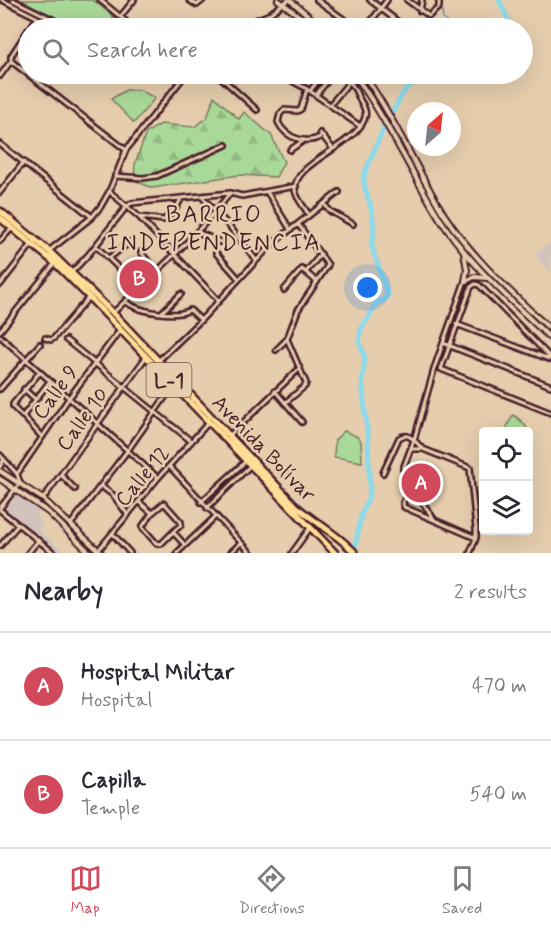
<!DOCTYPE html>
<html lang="en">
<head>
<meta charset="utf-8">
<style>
  :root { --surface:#fff; --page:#f7f7f7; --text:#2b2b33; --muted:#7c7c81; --line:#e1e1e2; --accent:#d1495b }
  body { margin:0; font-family:Mynerve,sans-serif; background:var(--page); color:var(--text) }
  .controls { position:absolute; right:18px; bottom:18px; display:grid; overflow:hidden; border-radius:6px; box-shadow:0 6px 24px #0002 }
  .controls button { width:54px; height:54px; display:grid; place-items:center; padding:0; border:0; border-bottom:2px solid var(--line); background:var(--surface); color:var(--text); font:30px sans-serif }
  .compass { position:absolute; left:407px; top:102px; width:54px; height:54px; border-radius:50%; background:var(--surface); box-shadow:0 6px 24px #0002; rotate:27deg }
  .you { position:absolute; left:368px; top:288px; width:21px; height:21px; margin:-15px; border:4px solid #fff; border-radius:50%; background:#1a73e8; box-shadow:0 0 0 9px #1a73e833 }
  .badge { display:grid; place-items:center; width:39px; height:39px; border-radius:50%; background:var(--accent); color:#fff; font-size:20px; font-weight:700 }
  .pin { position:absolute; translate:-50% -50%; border:3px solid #fff; box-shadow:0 2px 6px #0006 }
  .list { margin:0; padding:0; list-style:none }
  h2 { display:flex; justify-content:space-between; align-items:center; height:78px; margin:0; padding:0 24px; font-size:26px }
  h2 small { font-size:20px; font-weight:400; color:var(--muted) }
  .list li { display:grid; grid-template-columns:39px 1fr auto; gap:18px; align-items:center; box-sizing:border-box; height:108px; padding:0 24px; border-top:2px solid var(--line) }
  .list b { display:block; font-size:22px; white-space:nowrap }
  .list p { margin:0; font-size:20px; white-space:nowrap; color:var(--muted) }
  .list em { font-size:20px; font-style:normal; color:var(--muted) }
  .icon { flex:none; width:33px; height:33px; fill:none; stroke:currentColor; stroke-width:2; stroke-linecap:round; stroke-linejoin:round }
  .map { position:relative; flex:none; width:551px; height:553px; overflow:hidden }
  .search { position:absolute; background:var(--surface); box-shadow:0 6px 24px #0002; left:18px; right:18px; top:18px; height:66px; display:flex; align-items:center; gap:15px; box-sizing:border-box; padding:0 21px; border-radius:33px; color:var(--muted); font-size:22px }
  .sheet { height:294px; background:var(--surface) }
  nav { display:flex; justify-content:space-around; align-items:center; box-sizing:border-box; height:84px; border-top:2px solid var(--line); background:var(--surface); font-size:16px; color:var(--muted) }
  nav a { display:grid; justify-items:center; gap:3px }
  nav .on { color:var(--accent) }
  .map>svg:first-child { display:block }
  .built { fill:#d2c4bc }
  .grass { fill:#a9d999; stroke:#7a7c62; stroke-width:1.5 }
  .forest { fill:url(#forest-firs); stroke:#7a7c62; stroke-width:1.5 }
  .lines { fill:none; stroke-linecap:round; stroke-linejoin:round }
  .stream { stroke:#728f9e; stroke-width:1.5 }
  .river { stroke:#8cdaeb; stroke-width:5 }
  .minor-casing { stroke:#4a1f2b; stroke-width:8 }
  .tertiary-casing { stroke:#4a1f2b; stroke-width:8 }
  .primary-casing { stroke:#4a1f2b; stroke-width:10 }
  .minor { stroke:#e5cdad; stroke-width:3 }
  .tertiary { stroke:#e5cdad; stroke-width:4 }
  .primary { stroke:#ffdd96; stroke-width:5 }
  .labels { text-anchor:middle; stroke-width:5; stroke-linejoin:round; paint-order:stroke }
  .shield { fill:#e5cdad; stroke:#785352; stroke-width:1.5 }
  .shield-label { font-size:20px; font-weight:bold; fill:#4a1f2b }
  .street-label { font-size:21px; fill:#4a1f2b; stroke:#e5cdad }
  .quarter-label { font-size:24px; letter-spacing:1.5px; fill:#4a1f2b; stroke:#e5cdad }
</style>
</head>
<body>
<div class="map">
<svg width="551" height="553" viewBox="0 0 551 553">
  <defs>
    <pattern id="forest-firs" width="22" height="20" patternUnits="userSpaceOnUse" patternTransform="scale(1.5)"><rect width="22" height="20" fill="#a9d999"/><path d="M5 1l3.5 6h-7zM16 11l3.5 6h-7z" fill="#93ba84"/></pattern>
  </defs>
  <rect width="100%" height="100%" fill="#e5cdad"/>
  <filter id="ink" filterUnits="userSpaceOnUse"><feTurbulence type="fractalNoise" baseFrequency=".0167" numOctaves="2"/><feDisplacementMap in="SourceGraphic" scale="12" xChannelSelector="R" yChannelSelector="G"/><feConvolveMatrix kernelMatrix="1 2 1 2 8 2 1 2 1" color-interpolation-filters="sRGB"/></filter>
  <g filter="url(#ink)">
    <!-- built -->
    <path class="built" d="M 551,242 L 551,274 L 535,254 Z
      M 18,492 L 40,509 L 37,516 L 43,524 L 38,530 L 63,550 L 61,553 L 57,553 L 2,508 L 13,494 Z"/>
    <!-- grass -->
    <path class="grass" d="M 21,0 L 93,0 L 114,17 L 106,28 L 84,21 L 81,28 L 78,28 Z
      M 126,90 L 140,90 L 155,98 L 134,123 L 111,99 Z
      M 513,415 C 530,425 534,440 529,458 L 528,431 L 505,431 Z
      M 344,431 L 356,436 L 361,441 L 362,462 L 334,457 L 335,440 Z"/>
    <!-- forest -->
    <path class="forest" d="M 214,96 L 239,119 L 244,112 L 271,135 L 284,162 L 276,177 L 239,175 L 152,188 L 134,180 L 135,164 L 146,133 L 161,124 L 194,127 L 207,118 Z"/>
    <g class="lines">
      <!-- stream -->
      <path class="stream" d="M 441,4 L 443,19 L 453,28
        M 458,27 L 462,28
        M 463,78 L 464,74"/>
      <!-- river -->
      <path class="river" d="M 499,0 L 512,28
        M 392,113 L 406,88 L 413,84 L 431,76 L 442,75 L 457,81 L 470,74
        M 354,553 L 361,515 L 368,499 L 370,488 L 368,439 L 362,382 L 365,358 L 359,341 L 361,329 L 372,312 L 377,301 L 382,301 L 388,296 L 371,244 L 374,234 L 373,220 L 371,208 L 364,184 L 364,175 L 384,127"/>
      <defs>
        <path id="minor" d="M 2,0 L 58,28
          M 13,0 L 70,28
          M 100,0 L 134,28
          M 189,0 L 197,5 L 203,0
          M 317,0 L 356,28
          M 370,0 L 406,28
          M 407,0 L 429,16 L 439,7 L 439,0
          M 420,11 L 422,0
          M 268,15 L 282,28
          M 120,17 L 134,0
          M 30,28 L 37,18
          M 235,28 L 268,15 L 288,0
          M 366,28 L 387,0
          M 11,61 L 126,150
          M 217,74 L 257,110
          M 279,74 L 307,89 L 360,126
          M 0,76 L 11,61 L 11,56 L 28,30
          M 307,89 L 301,109 L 298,111 L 284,110 L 280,114 L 278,122 C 286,139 307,145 322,136
          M 310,91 L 323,74
          M 316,95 L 333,74
          M 330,105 L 350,81
          M 320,133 L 333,149
          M 0,144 L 92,217
          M 290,150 L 303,141
          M 115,176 L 143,178 L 157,176 L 226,145
          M 0,192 L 24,162
          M 110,192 L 138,216 L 219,301
          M 267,192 L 290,229
          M 203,198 L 230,227 L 256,260
          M 324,204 L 330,211 L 353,224
          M 309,215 C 305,208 296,198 295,190 C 293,162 358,145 365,117 C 367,111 363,105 360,100 C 355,89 351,80 341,74
          M 140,217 L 164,220 L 176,208 L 181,199
          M 197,232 L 220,242
          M 0,241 L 12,228
          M 96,246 L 139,288
          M 50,250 L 92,217 L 101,206 L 109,192 L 126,150 L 186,74
          M 141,252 L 156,272
          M 216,253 L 239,279
          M 109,258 L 130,242
          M 72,272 L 89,254 L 127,206 L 132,203 L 230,193 L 242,196 L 296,186
          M 306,272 L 321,254
          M 0,285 L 32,244
          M 284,290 L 302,269 L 317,282
          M 125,301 C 137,312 175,318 190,310 L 201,320
          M 114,312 C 154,273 196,238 230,193
          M 162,312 L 181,294
          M 456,324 L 549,359
          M 0,331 L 55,263
          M 0,336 L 158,478
          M 45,338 L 51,340 L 54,338 L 89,297
          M 66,340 L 191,441
          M 443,343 L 551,386
          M 276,350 L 287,339 L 298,310 L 328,265 L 298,224
          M 551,358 L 479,285 L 475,284 L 471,287 L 441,369 L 551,413
          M 154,365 L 201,320 L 272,244 L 339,192
          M 0,389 L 40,344
          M 24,389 L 35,399
          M 275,391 L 302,422
          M 285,403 L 305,386 L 306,383 L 287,339
          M 22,416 L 13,407 L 13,404 L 40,372
          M 230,435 L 299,369
          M 42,437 L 23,416 L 50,381
          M 412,449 L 423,449 L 470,468 L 476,529 L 476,538 L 470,553
          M 0,455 L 17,474 L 20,483 L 0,508
          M 169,466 L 251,553
          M 0,467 L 4,459
          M 403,469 L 414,440 L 435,366 L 465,281
          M 383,473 L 399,438 C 409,431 415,442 422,448
          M 17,474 L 69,398 L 120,330
          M 61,475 L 75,489
          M 101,486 L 113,495 L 128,515
          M 43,499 L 146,357
          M 139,502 L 152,513 L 142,527 L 156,543 L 161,544 L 173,532 L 185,545
          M 201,502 L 246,461
          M 207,508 L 251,465
          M 0,510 L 54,553
          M 152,513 L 164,503 L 181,522 L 181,525 L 173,532
          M 434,519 L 417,495 L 408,492 L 403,503 L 404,507 L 476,538
          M 71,524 L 128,450 L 173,386
          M 112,533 L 130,553
          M 0,546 L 18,525
          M 28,553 L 38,541
          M 96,553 L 158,478 L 209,422
          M 177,553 L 215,517
          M 230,553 L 241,543
          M 292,553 L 310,528"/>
        <path id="tertiary" d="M 278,0 L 315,28
          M 290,0 L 323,28
          M 354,74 C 387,119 410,171 440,219 C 470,265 512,301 551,339
          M 363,74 C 395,118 416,170 445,216 C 474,260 514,295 551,330
          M 464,253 L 467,270 L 465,281
          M 466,281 L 474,277 L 487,278
          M 0,471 L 43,499 L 101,553
          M 0,479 L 48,512 L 90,553"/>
        <path id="primary" d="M 0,211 L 49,251 L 113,313 L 296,506 C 315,523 338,534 355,553
          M 0,218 L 55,263 L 89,297 L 335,553"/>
      </defs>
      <!-- minor casing -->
      <use href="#minor" class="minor-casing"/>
      <!-- tertiary casing -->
      <use href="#tertiary" class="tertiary-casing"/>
      <!-- primary casing -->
      <use href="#primary" class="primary-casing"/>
      <!-- minor -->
      <use href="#minor" class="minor"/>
      <!-- tertiary -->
      <use href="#tertiary" class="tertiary"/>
      <!-- primary -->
      <use href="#primary" class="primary"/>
    </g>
  </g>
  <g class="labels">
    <!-- shield labels -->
    <rect class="shield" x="146.5" y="363" width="45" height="34" rx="4.5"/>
    <g class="shield-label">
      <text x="169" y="387">L-1</text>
    </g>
    <!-- street labels -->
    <g class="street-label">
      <text transform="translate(55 392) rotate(-54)" y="7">Calle 9</text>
      <text transform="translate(82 419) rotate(-54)" y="7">Calle 10</text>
      <text transform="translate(264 448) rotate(46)" y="7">Avenida Bolívar</text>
      <text transform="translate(142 476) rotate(-50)" y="7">Calle 12</text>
    </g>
    <!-- quarter labels -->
    <g class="quarter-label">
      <text x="214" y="222">BARRIO<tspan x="214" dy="28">INDEPENDENCIA</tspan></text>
    </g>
  </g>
</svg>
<div class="controls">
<button><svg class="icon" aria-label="locate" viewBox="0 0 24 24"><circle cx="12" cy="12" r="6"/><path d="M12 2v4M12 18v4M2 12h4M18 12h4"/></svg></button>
<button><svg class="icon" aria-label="layers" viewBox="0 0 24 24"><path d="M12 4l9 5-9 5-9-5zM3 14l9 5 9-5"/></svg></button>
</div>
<svg class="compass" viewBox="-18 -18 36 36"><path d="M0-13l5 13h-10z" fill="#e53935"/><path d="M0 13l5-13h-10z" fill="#7c7c81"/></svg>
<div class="you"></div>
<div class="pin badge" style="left:421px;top:483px">A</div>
<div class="pin badge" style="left:139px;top:279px">B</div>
<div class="search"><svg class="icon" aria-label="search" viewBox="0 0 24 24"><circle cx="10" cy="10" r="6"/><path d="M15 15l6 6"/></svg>Search here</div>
</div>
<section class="sheet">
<h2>Nearby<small>2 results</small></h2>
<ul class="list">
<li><span class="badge">A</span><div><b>Hospital Militar</b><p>Hospital</p></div><em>470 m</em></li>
<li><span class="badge">B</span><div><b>Capilla</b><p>Temple</p></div><em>540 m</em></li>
</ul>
</section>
<nav>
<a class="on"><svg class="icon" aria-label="map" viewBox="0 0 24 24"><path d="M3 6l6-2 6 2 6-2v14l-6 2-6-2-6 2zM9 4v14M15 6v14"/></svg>Map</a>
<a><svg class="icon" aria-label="directions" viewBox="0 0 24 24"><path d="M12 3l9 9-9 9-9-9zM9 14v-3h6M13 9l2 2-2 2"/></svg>Directions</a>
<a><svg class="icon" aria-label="saved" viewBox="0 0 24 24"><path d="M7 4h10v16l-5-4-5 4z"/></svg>Saved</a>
</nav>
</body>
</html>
